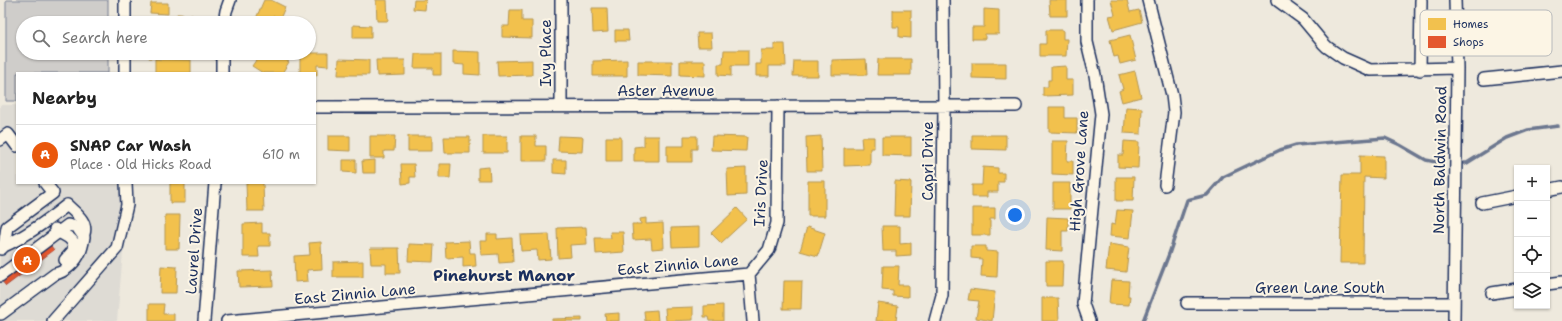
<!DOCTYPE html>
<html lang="en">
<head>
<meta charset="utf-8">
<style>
  :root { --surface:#fff; --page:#f6f6f6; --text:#222; --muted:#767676; --line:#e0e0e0; --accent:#ea580c }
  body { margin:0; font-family:"Shantell Sans",sans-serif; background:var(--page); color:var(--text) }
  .controls { position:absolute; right:12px; bottom:12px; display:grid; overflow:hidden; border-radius:0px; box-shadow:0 1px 3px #0004 }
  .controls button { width:36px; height:36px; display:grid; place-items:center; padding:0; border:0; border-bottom:1px solid var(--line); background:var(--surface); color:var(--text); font:20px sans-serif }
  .you { position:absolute; left:1015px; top:215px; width:14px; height:14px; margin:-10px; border:3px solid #fff; border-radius:50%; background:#1a73e8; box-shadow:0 0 0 6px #1a73e833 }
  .badge { display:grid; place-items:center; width:26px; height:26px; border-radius:50%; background:var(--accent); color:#fff; font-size:13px; font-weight:700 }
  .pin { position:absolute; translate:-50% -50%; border:2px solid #fff; box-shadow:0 1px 4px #0006 }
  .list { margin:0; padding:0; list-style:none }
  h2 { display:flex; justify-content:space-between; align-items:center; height:52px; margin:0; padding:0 16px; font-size:17px }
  h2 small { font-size:13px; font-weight:400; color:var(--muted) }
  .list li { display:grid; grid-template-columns:26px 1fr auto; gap:12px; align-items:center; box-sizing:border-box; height:60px; padding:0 16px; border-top:1px solid var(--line) }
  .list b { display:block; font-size:15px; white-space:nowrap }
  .list p { margin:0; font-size:13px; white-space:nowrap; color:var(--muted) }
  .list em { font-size:13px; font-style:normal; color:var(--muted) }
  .icon { flex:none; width:22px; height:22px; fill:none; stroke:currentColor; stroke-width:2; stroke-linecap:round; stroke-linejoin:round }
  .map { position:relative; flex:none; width:1562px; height:321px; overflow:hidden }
  .search { position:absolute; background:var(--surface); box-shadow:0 1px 3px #0004; left:16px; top:16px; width:300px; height:44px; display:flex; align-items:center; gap:10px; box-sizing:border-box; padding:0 14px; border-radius:22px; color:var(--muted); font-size:15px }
  .panel { position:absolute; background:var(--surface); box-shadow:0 1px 3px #0004; left:16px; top:72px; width:300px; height:112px; border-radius:0px }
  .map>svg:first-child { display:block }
  .built { fill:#dedbd4 }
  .green { fill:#cfcdca; stroke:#757e94 }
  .homes { fill:#f2c14e; stroke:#b29553 }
  .shops { fill:#e4572e; stroke:#a84b3c }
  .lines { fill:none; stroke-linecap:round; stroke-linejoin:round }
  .stream { stroke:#6c778f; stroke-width:3.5 }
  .minor-casing { stroke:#1b2f5e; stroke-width:14 }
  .minor { stroke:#fcf5e5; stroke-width:11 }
  .labels { text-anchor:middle; stroke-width:4; stroke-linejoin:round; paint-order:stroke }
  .street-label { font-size:15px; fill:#1b2f5e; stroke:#fcf5e5 }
  .neighbourhood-label { font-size:16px; font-weight:bold; fill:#1b2f5e; stroke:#fcf5e5 }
  .key { fill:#fcf5e5; stroke:#b8babc; stroke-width:1 }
  .key-label { font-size:11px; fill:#1b2f5e }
</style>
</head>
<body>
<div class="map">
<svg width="1562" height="321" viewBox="0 0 1562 321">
  <rect width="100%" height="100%" fill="#eee9dd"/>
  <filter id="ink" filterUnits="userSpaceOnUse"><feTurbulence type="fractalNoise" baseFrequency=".025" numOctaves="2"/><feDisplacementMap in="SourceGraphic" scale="8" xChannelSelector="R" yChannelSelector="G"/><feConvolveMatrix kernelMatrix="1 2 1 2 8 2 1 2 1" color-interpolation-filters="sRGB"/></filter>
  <g filter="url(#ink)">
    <!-- built -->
    <path class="built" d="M 0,105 L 17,105 L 17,183 L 126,183 L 127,205 L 117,321 L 0,321 Z"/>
    <!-- green -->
    <path class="green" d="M 6,0 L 108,0 L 108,23 L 23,23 L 23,53 L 108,53 L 108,73 L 17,73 L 17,101 L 6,101 Z"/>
    <!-- homes -->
    <path class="homes" d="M 264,0 L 271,0 L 285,7 L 280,19 L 273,16 L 270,23 L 254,23 Z
      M 376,0 L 387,0 L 388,21 L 377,21 Z
      M 414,0 L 426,0 L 425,10 L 413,9 Z
      M 1049,0 L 1067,0 L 1067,16 L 1050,16 Z
      M 1111,0 L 1127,0 L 1130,12 L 1139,10 L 1142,22 L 1113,30 L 1109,16 L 1115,15 Z
      M 151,3 L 168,3 L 168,14 L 150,13 Z
      M 592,8 L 607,8 L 608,32 L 593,33 Z
      M 984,9 L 999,10 L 999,34 L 985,34 L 985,39 L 972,39 L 972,27 L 984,27 Z
      M 510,10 L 522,10 L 522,21 L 532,21 L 532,38 L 502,37 L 502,26 L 509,26 Z
      M 893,10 L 911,10 L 911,38 L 899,37 L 899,27 L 893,27 Z
      M 177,14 L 192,15 L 191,23 L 176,23 Z
      M 353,25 L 371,26 L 371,38 L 353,38 Z
      M 615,30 L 628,30 L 629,41 L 615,41 Z
      M 1046,30 L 1063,30 L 1063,39 L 1067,39 L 1066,56 L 1040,56 L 1040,44 L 1046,44 Z
      M 697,33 L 711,33 L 712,47 L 698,47 Z
      M 1130,35 L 1136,60 L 1120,64 L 1118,56 L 1114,57 L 1110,40 Z
      M 774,44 L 785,44 L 786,66 L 769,66 L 769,76 L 756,76 L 756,64 L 761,64 L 761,50 L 774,50 Z
      M 724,50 L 748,50 L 748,66 L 731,66 L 731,76 L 718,75 L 718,64 L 723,64 Z
      M 453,51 L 480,52 L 480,75 L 464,74 L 464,65 L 453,64 Z
      M 149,53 L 159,53 L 159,58 L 149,58 Z
      M 261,53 L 275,53 L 289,62 L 282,73 L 263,73 L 252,66 Z
      M 300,53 L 328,53 L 328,66 L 317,65 L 317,76 L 315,75 L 315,73 L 300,73 Z
      M 415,54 L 441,54 L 441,75 L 433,75 L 433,68 L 414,68 Z
      M 155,59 L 191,60 L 191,73 L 155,73 Z
      M 339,59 L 369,60 L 369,75 L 338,75 Z
      M 866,59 L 867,75 L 832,75 L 832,60 Z
      M 878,59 L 911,59 L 911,75 L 877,75 Z
      M 376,60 L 405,60 L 405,75 L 377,76 Z
      M 532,60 L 532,75 L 498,76 L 497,61 Z
      M 627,60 L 627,76 L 593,76 L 593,61 Z
      M 638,61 L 672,61 L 672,76 L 638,75 Z
      M 680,61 L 705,61 L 705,76 L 680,75 Z
      M 794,61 L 818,61 L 818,76 L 793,76 Z
      M 972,63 L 1006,63 L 1006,79 L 972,78 Z
      M 1066,66 L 1066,80 L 1073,80 L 1073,95 L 1043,96 L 1043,87 L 1048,87 L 1048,80 L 1051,80 L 1051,67 Z
      M 1135,71 L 1141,97 L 1122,102 L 1119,91 L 1123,89 L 1119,75 Z
      M 1049,107 L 1065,107 L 1065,118 L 1077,118 L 1077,133 L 1049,132 Z
      M 1126,107 L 1142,108 L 1141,134 L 1124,133 Z
      M 972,135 L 1006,135 L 1006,150 L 972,149 Z
      M 328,136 L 350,136 L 350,151 L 328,150 Z
      M 370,136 L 395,136 L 394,151 L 384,151 L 384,158 L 370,158 Z
      M 408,136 L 432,136 L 432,151 L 408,151 Z
      M 483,136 L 507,136 L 507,153 L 483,153 Z
      M 521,136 L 536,136 L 536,146 L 546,146 L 546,161 L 521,161 Z
      M 559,136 L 583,137 L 582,152 L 558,151 Z
      M 644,136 L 659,136 L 659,161 L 634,161 L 634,147 L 644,146 Z
      M 684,136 L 697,136 L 697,149 L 692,149 L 692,162 L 667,162 L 667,146 L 684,146 Z
      M 712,136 L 747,137 L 746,151 L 711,150 Z
      M 821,136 L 822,171 L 807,171 L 806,137 Z
      M 444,137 L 470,137 L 470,153 L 445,153 Z
      M 606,137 L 621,137 L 621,161 L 606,161 Z
      M 861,137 L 874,137 L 874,148 L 870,148 L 870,165 L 844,166 L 844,148 L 862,148 Z
      M 882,137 L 911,137 L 911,156 L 882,155 Z
      M 1052,141 L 1068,141 L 1067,161 L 1073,161 L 1073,175 L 1052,174 Z
      M 1124,141 L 1139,142 L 1138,168 L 1118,167 L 1118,155 L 1123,155 Z
      M 1360,155 L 1384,156 L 1384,178 L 1364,177 L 1363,263 L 1340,263 L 1342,175 L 1360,175 Z
      M 343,160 L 356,160 L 356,173 L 343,172 Z
      M 375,160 L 375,173 L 363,173 L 362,161 Z
      M 553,160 L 566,160 L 566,174 L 553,173 Z
      M 401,164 L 414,164 L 415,177 L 410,177 L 410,183 L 402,184 Z
      M 439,164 L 451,164 L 450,178 L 439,178 Z
      M 489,167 L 490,180 L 478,180 L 478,168 Z
      M 983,167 L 998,168 L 998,173 L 1004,173 L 1004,182 L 998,182 L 998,192 L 987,192 L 987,197 L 972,197 L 972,185 L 982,185 Z
      M 746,168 L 746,195 L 728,196 L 727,169 Z
      M 1116,177 L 1134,177 L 1133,201 L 1116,201 Z
      M 808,181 L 825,181 L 825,216 L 808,216 Z
      M 895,181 L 911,182 L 910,216 L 894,216 Z
      M 170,183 L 185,183 L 185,203 L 170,203 Z
      M 246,183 L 263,183 L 264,211 L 247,211 Z
      M 1053,183 L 1070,183 L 1070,209 L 1053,209 Z
      M 737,208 L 747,219 L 721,243 L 711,233 Z
      M 972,208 L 995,208 L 995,219 L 990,219 L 990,235 L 972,235 Z
      M 1117,210 L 1133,211 L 1130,238 L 1110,236 L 1111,224 L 1115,225 Z
      M 165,215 L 180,215 L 179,249 L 165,249 Z
      M 1047,217 L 1068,218 L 1068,231 L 1062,231 L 1062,251 L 1046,250 Z
      M 646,218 L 646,224 L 663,223 L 664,248 L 652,249 L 651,239 L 633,240 L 632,224 L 641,224 L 640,219 Z
      M 262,223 L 262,233 L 270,233 L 270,246 L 258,246 L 259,257 L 243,257 L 243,224 Z
      M 882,226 L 900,226 L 900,244 L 911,243 L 911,255 L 896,256 L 896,251 L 883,251 Z
      M 586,227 L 587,244 L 570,245 L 571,257 L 558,258 L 557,228 Z
      M 699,227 L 699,246 L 672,247 L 671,228 Z
      M 807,227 L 825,233 L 818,256 L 800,251 Z
      M 610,232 L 623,232 L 624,252 L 596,254 L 595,238 L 611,238 Z
      M 487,234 L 497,234 L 497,239 L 512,238 L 513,262 L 499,263 L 498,254 L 481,255 L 480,241 L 487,241 Z
      M 549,234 L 551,259 L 538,260 L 537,250 L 521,251 L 520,235 Z
      M 469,241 L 470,253 L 475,253 L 476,266 L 463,267 L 463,257 L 446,258 L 445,242 Z
      M 321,242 L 322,269 L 307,270 L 308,281 L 295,282 L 294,256 L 310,255 L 309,243 Z
      M 409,244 L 434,245 L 433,262 L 408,261 Z
      M 1109,244 L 1129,247 L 1126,272 L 1106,270 Z
      M 971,246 L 986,246 L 986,251 L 998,252 L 997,277 L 981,276 L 982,259 L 971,258 Z
      M 370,248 L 399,248 L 400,273 L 386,273 L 386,264 L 371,264 Z
      M 363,261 L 363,277 L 333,277 L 333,262 Z
      M 1046,261 L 1063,261 L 1062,286 L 1046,286 Z
      M 161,266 L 177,267 L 176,293 L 160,293 Z
      M 883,266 L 899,266 L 898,285 L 908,285 L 908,297 L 893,296 L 893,291 L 882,290 Z
      M 272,270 L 273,286 L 239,287 L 238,271 Z
      M 1111,280 L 1129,281 L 1128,296 L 1130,296 L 1129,305 L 1109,304 Z
      M 784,281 L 802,281 L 801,309 L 783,309 Z
      M 970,289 L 995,292 L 992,321 L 976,318 L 979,301 L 968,300 Z
      M 1042,298 L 1058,298 L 1059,321 L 1042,321 Z
      M 878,303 L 898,306 L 896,321 L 876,321 Z
      M 149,304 L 164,304 L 163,314 L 174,314 L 174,321 L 149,321 Z
      M 723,305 L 723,321 L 709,321 L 708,317 L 704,317 L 704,306 Z
      M 693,307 L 693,320 L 666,321 L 665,308 Z
      M 657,310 L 658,321 L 645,321 L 644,311 Z
      M 619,313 L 619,321 L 606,321 L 605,314 Z
      M 582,318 L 582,321 L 552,321 L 552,319 Z"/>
    <!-- shops -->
    <path class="shops" d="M 44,237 L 54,250 L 6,286 L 0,279 Z"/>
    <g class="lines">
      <!-- stream -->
      <path class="stream" d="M 1464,163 L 1467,163 L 1507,138 L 1528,130 L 1558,126
        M 1143,321 L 1169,254 L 1187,200 L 1207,195 L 1223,177 L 1280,150 L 1296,145 L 1385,138 L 1400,145 L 1426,160 L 1441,163"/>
      <defs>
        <path id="minor" d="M 125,0 L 125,23
          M 1087,0 L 1087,42 L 1095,75 L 1101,114 L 1083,304 L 1089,321
          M 1148,0 L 1172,95 L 1174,112 L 1165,185
          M 1277,0 L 1303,19 L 1323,43 L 1327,47 L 1343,58 L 1370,70 L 1457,68
          M 224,23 L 226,11 L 230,0
          M 125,53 L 125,73
          M 1420,70 L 1421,0
          M 222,73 L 222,53
          M 1484,79 L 1562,71
          M 561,106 L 561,0
          M 315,107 L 1016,106
          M 0,140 L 8,134 L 17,146
          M 1547,190 L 1562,187
          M 1482,203 L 1517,196
          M 55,229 C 61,236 67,233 74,243 L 73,251 L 65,260
          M 4,246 C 27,236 47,221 67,205 C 75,213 88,221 84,234
          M 1,249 L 4,246 L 7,227 L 53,193 L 45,183
          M 0,276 L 68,225 L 77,227 L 84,237 C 83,242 82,248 80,252 C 76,262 65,272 55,274 L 1,314
          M 1547,284 L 1562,282
          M 1492,293 L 1517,289
          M 1187,303 L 1453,303
          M 53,321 L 117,248 L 127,205 L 126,183
          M 204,321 L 215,183
          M 227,321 L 749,274
          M 753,321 L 749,274 L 769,250 L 777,223 L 778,106
          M 935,321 L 942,295 L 944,106 L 943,0
          M 1454,321 L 1457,68 L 1455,0"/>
      </defs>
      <!-- minor casing -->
      <use href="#minor" class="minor-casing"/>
      <!-- minor -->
      <use href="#minor" class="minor"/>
    </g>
  </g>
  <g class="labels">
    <!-- street labels -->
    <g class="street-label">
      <text transform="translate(546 53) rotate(-90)" y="5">Ivy Place</text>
      <text x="666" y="96">Aster Avenue</text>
      <text transform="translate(1440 160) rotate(-89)" y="5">North Baldwin Road</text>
      <text transform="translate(928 161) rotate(-90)" y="5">Capri Drive</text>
      <text transform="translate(1079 171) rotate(-86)" y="5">High Grove Lane</text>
      <text transform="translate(761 193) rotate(-87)" y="5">Iris Drive</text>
      <text transform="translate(194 251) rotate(-86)" y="5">Laurel Drive</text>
      <text transform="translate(678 265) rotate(-5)" y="5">East Zinnia Lane</text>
      <text x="1320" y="293">Green Lane South</text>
      <text transform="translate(355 294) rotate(-5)" y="5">East Zinnia Lane</text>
    </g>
    <!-- neighbourhood labels -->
    <g class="neighbourhood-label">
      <text x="504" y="281">Pinehurst Manor</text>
    </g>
  </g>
  <!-- legend -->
  <rect x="1420" y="10" width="132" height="46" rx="6" class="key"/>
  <rect x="1428" y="18" width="18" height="12" fill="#f2c14e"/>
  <rect x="1428" y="36" width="18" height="12" fill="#e4572e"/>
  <g class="key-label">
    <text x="1453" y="28">Homes</text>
    <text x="1453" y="46">Shops</text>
  </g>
</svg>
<div class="controls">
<button>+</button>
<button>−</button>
<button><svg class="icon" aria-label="locate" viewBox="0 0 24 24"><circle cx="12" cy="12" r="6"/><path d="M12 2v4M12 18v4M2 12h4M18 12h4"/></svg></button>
<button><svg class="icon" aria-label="layers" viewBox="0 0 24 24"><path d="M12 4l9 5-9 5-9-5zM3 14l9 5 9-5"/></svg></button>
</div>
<div class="you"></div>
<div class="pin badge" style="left:27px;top:260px">A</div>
<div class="search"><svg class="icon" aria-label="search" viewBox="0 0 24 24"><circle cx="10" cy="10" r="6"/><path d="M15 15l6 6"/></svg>Search here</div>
<section class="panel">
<h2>Nearby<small></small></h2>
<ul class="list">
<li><span class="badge">A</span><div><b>SNAP Car Wash</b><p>Place · Old Hicks Road</p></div><em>610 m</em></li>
</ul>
</section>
</div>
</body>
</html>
